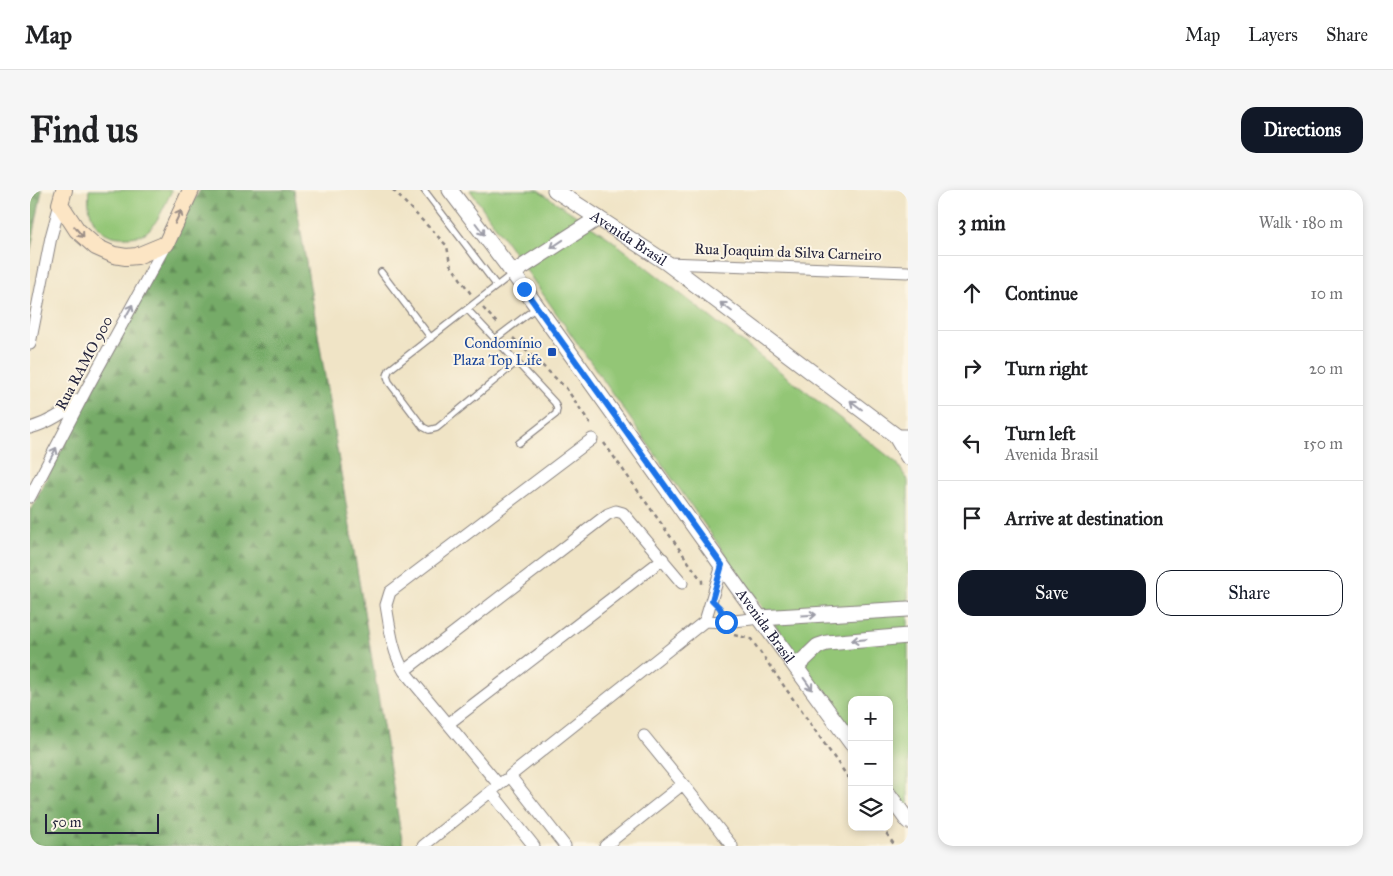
<!DOCTYPE html>
<html lang="en">
<head>
<meta charset="utf-8">
<style>
  :root { --surface:#fff; --page:#f6f6f6; --text:#202124; --muted:#757577; --line:#e0e0e0; --accent:#111827 }
  body { margin:0; font-family:"IM FELL Great Primer",serif; background:var(--page); color:var(--text) }
  .controls { position:absolute; right:15px; bottom:15px; display:grid; overflow:hidden; border-radius:10px; box-shadow:0 2px 8px #0003 }
  .controls button { width:45px; height:45px; display:grid; place-items:center; padding:0; border:0; border-bottom:1px solid var(--line); background:var(--surface); color:var(--text); font:25px sans-serif }
  .scale { position:absolute; left:15px; bottom:12px; width:114px; box-sizing:border-box; padding-left:5px; border:2px solid #22223b; border-top:0; font-size:14px; line-height:18px; white-space:nowrap; color:#22223b; -webkit-text-stroke:4px #fcf5e5; paint-order:stroke }
  .stop { position:absolute; width:15px; height:15px; margin:-11px; border:4px solid #1a73e8; border-radius:50%; background:#fff }
  .stop.end { background:#1a73e8; border-color:#fff; box-shadow:0 1px 5px #0008 }
  .list { margin:0; padding:0; list-style:none }
  h2 { display:flex; justify-content:space-between; align-items:center; height:65px; margin:0; padding:0 20px; font-size:21px }
  h2 small { font-size:16px; font-weight:400; color:var(--muted) }
  .list li { display:grid; grid-template-columns:32px 1fr auto; gap:15px; align-items:center; box-sizing:border-box; height:75px; padding:0 20px; border-top:1px solid var(--line) }
  .list b { display:block; font-size:19px; white-space:nowrap }
  .list p { margin:0; font-size:16px; white-space:nowrap; color:var(--muted) }
  .list em { font-size:16px; font-style:normal; color:var(--muted) }
  .actions { display:flex; gap:10px; padding:15px 20px }
  .actions a { flex:1; padding:11px 0; border:1px solid var(--accent); border-radius:15px; text-align:center; font-size:18px; color:var(--accent) }
  .actions .main { background:var(--accent); color:#fff }
  .icon { flex:none; width:28px; height:28px; fill:none; stroke:currentColor; stroke-width:2; stroke-linecap:round; stroke-linejoin:round }
  .map { position:relative; flex:none; width:878px; height:656px; overflow:hidden; border-radius:15px }
  header { display:flex; align-items:center; gap:30px; box-sizing:border-box; height:70px; padding:0 25px; background:var(--surface); border-bottom:1px solid var(--line) }
  header strong { font-size:24px }
  nav { display:flex; gap:28px; margin-inline-start:auto; font-size:18px }
  .intro { display:flex; align-items:center; justify-content:space-between; box-sizing:border-box; height:120px; padding:0 30px }
  h1 { margin:0; font-size:35px }
  .button { padding:12px 22px; border-radius:15px; background:var(--accent); color:#fff; font-size:18px; font-weight:700 }
  main { display:flex; gap:30px; padding:0 30px }
  aside { flex:1; background:var(--surface); border-radius:15px; box-shadow:0 2px 8px #0003 }
  .map>svg:first-child { display:block }
  .green { fill:#93c676; stroke:#5a7458 }
  .forest { fill:url(#forest-firs); stroke:#4c6651 }
  .lines { fill:none; stroke-linecap:round; stroke-linejoin:round }
  .service-casing { stroke:#898380; stroke-width:8 }
  .minor-casing { stroke:#898380; stroke-width:13 }
  .tertiary-casing { stroke:#898380; stroke-width:17 }
  .secondary-casing { stroke:#898380; stroke-width:18 }
  .path { stroke:#898380; stroke-width:2.5; stroke-dasharray:4 4; stroke-linecap:butt }
  .service { stroke:#fff; stroke-width:5.5 }
  .minor { stroke:#fff; stroke-width:11 }
  .tertiary { stroke:#fff; stroke-width:15 }
  .secondary { stroke:#fce5c4; stroke-width:16 }
  .oneway { stroke:#9a8d86 }
  .oneway2 { stroke:#9c9ca7 }
  .route { stroke:#1a73e8; stroke-width:6 }
  .transit-dot { fill:#1a4fb4; stroke:#fcf5e5; stroke-width:2 }
  .labels { text-anchor:middle; stroke-width:4; stroke-linejoin:round; paint-order:stroke }
  .street-label { font-size:15px; fill:#22223b; stroke:#fcf5e5 }
  .transit-label { font-size:15px; fill:#164399; stroke:#fcf5e5; text-anchor:end }
</style>
</head>
<body>
<header>
<strong>Map</strong>
<nav><a>Map</a><a>Layers</a><a>Share</a></nav>
</header>
<div class="intro"><h1>Find us</h1><a class="button">Directions</a></div>
<main>
<div class="map">
<svg width="878" height="656" viewBox="0 0 878 656">
  <defs>
    <pattern id="forest-firs" width="22" height="20" patternUnits="userSpaceOnUse" patternTransform="scale(1.25)"><rect width="22" height="20" fill="#76ab67"/><path d="M5 1l3.5 6h-7zM16 11l3.5 6h-7z" fill="#608b56"/></pattern>
  </defs>
  <rect width="100%" height="100%" fill="#fcf5e5"/>
  <filter id="ink" filterUnits="userSpaceOnUse"><feTurbulence type="fractalNoise" baseFrequency=".02" numOctaves="2"/><feDisplacementMap in="SourceGraphic" scale="10" xChannelSelector="R" yChannelSelector="G"/><feConvolveMatrix kernelMatrix="1 2 1 2 8 2 1 2 1" color-interpolation-filters="sRGB"/></filter>
  <filter id="wash" filterUnits="userSpaceOnUse"><feTurbulence type="fractalNoise" baseFrequency=".0096" numOctaves="4" result="noise"/><feDisplacementMap in="SourceGraphic" scale="20" xChannelSelector="R" yChannelSelector="G"/><feGaussianBlur stdDeviation="1.12" result="paint"/><feColorMatrix in="noise" values="0 0 0 0 0 0 0 0 0 0 0 0 0 0 0 0 0 1.4 0 .05"/><feComposite in="paint" operator="in"/></filter>
  <g filter="url(#wash)">
    <rect width="100%" height="100%" fill="#f0e4c6"/>
    <!-- green -->
    <path class="green" d="M 59,0 L 142,0 C 135,14 128,34 115,43 C 109,46 102,47 96,47 C 67,49 56,25 59,0 Z
      M 440,0 L 508,0 L 579,48 L 867,273 L 878,291 L 878,618 L 859,594 L 859,510 L 822,510 L 822,545 Z"/>
    <!-- forest -->
    <path class="forest" d="M 0,0 L 12,0 L 0,64 Z
      M 170,0 L 264,0 L 373,656 L 0,656 L 0,321 L 119,91 Z"/>
  </g>
  <g filter="url(#ink)">
    <g class="lines">
      <defs>
        <path id="service" d="M 394,0 L 467,96
          M 351,82 L 401,148
          M 482,84 L 359,180 L 357,186 L 359,192 L 393,237 L 399,240 L 407,238 L 487,172
          M 437,119 L 525,213 L 527,219 L 526,224 L 489,253
          M 465,149 L 507,117"/>
        <path id="minor" d="M 637,73 L 878,82
          M 0,154 L 21,47 L 30,14
          M 0,238 C 17,233 35,223 47,210
          M 865,245 L 878,245
          M 0,307 L 56,200 L 136,54
          M 675,431 L 696,432 L 730,428
          M 374,481 L 578,324 L 586,321 L 593,323 L 652,393
          M 418,534 L 633,369
          M 614,546 L 653,594
          M 469,595 L 374,481 C 362,461 360,438 356,415 L 360,402 L 562,249
          M 461,602 L 504,656
          M 393,656 L 475,590
          M 535,656 L 480,586 L 675,431 L 692,375
          M 575,656 L 653,594 L 702,656"/>
        <g id="tertiary">
          <path id="s1" d="M 420,0 L 483,83 L 710,401 L 822,554"/>
          <path id="s2" d="M 525,0 L 637,73 L 865,245 L 878,267"/>
          <path d="M 483,83 L 568,28"/>
          <path d="M 730,428 L 878,419"/>
          <path d="M 766,477 L 788,456 L 797,453 L 878,446"/>
          <path d="M 859,605 L 878,631"/>
        </g>
        <path id="secondary" d="M 34,0 L 30,14 L 47,40 L 66,57 L 84,65 L 96,67 L 107,66 L 136,54 L 161,0"/>
      </defs>
      <!-- service casing -->
      <use href="#service" class="service-casing"/>
      <!-- minor casing -->
      <use href="#minor" class="minor-casing"/>
      <!-- tertiary casing -->
      <use href="#tertiary" class="tertiary-casing"/>
      <!-- secondary casing -->
      <use href="#secondary" class="secondary-casing"/>
      <!-- path -->
      <path class="path" d="M 363,0 L 417,56 L 420,74 L 441,104
        M 453,118 L 468,134
        M 483,148 L 536,198 L 562,236
        M 574,253 L 672,391 L 672,394
        M 704,445 L 721,449 L 822,593
        M 852,637 L 865,656"/>
      <!-- service -->
      <use href="#service" class="service"/>
      <!-- minor -->
      <use href="#minor" class="minor"/>
      <!-- tertiary -->
      <use href="#tertiary" class="tertiary"/>
      <!-- secondary -->
      <use href="#secondary" class="secondary"/>
    </g>
    <!-- one-way arrows -->
    <defs><path id="oneway-shaft" d="M-6 0H5M1.5-3L5.5 0L1.5 3" fill="none" stroke-width="1.6" stroke-linecap="round" stroke-linejoin="round" transform="scale(1.25)"/></defs>
    <g class="oneway">
      <use href="#oneway-shaft" transform="translate(148 27) rotate(-65)"/>
      <use href="#oneway-shaft" transform="translate(49 42) rotate(50)"/>
    </g>
    <g class="oneway2">
      <use href="#oneway-shaft" transform="translate(450 39) rotate(53)"/>
      <use href="#oneway-shaft" transform="translate(527 54) rotate(146)"/>
      <use href="#oneway-shaft" transform="translate(696 117) rotate(-143)"/>
      <use href="#oneway-shaft" transform="translate(99 121) rotate(-61)"/>
      <use href="#oneway-shaft" transform="translate(826 215) rotate(-143)"/>
      <use href="#oneway-shaft" transform="translate(23 264) rotate(-62)"/>
      <use href="#oneway-shaft" transform="translate(779 425) rotate(-3)"/>
      <use href="#oneway-shaft" transform="translate(829 450) rotate(175)"/>
      <use href="#oneway-shaft" transform="translate(778 494) rotate(54)"/>
    </g>
  </g>
  <g class="lines" filter="url(#ink)">
    <!-- route -->
    <path class="route" d="M 494,99 L 692,375 L 682,410 L 690,418 L 696,432"/>
  </g>
  <!-- markers -->
  <rect class="transit-dot" x="517" y="157" width="10" height="10" rx="2.5"/>
  <g class="labels">
    <!-- street labels -->
    <g class="street-label">
      <text dy="5" stroke="none"><textPath href="#s2" startOffset="88">Avenida Brasil</textPath></text>
      <text transform="translate(758 62) rotate(2)" y="5">Rua Joaquim da Silva Carneiro</text>
      <text transform="translate(54 173) rotate(-62)" y="5">Rua RAMO 900</text>
      <text dy="5" stroke="none"><textPath href="#s1" startOffset="538">Avenida Brasil</textPath></text>
    </g>
    <!-- transit labels -->
    <g class="transit-label">
      <text x="512" y="158">Condomínio<tspan x="512" dy="17">Plaza Top Life</tspan></text>
    </g>
  </g>
</svg>
<div class="controls">
<button>+</button>
<button>−</button>
<button><svg class="icon" aria-label="layers" viewBox="0 0 24 24"><path d="M12 4l9 5-9 5-9-5zM3 14l9 5 9-5"/></svg></button>
</div>
<div class="scale">50 m</div>
<div class="stop" style="left:696px;top:432px"></div>
<div class="stop end" style="left:494px;top:99px"></div>
</div>
<aside>
<h2>3 min<small>Walk · 180 m</small></h2>
<ul class="list">
<li><svg class="icon" aria-label="ahead" viewBox="0 0 24 24"><path d="M12 20V5M6 11l6-6 6 6"/></svg><div><b>Continue</b></div><em>10 m</em></li>
<li><svg class="icon" aria-label="right" viewBox="0 0 24 24"><path d="M7 20v-9h11M14 6l5 5-5 5"/></svg><div><b>Turn right</b></div><em>20 m</em></li>
<li><svg class="icon" aria-label="left" viewBox="0 0 24 24"><path d="M17 20v-9H6M10 6l-5 5 5 5"/></svg><div><b>Turn left</b><p>Avenida Brasil</p></div><em>150 m</em></li>
<li><svg class="icon" aria-label="arrive" viewBox="0 0 24 24"><path d="M6 21V4h12l-3 4 3 4H6"/></svg><div><b>Arrive at destination</b></div></li>
</ul>
<div class="actions"><a class="main">Save</a><a>Share</a></div>
</aside>
</main>
</body>
</html>
